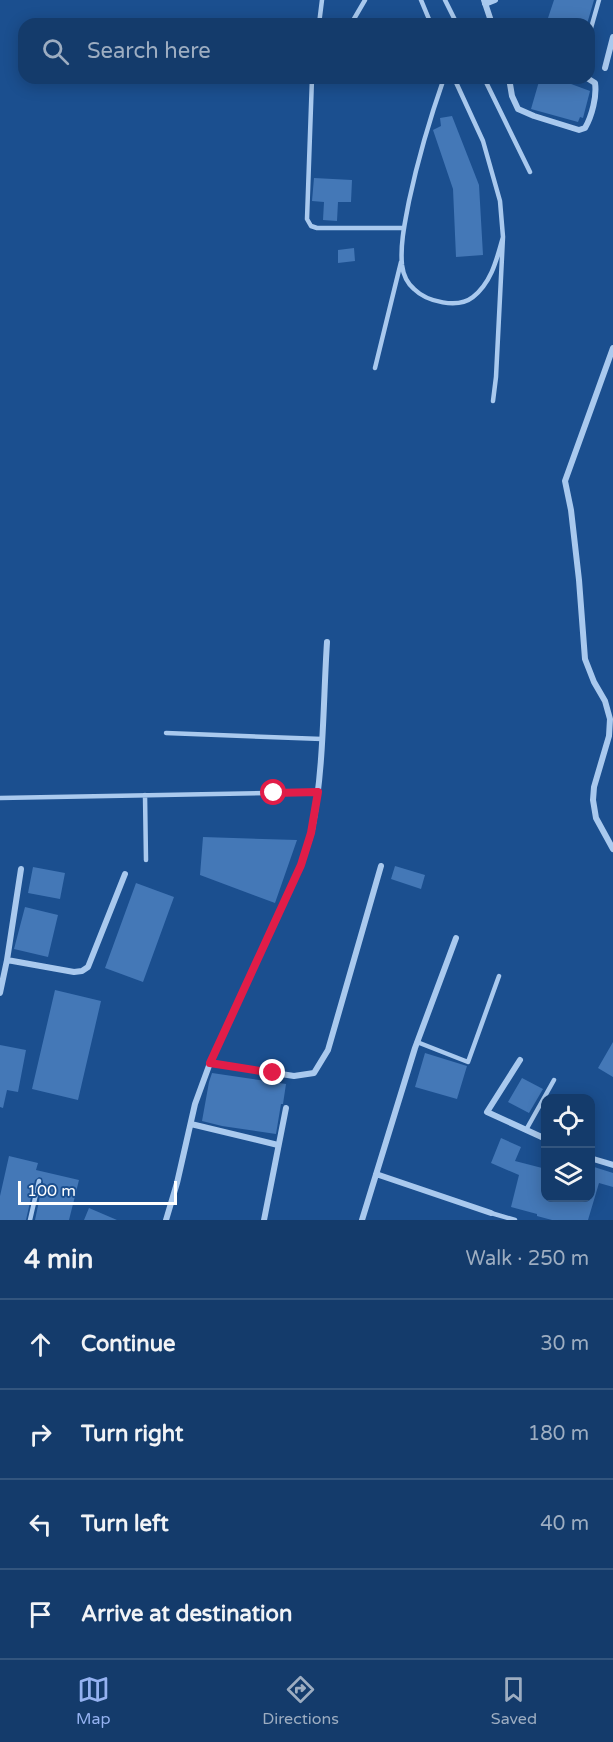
<!DOCTYPE html>
<html lang="en">
<head>
<meta charset="utf-8">
<style>
  :root { --surface:#143b6b; --page:#1d4271; --text:#f1f3f6; --muted:#9dadc1; --line:#33557e; --accent:#95b2f1 }
  body { margin:0; font-family:"Varela Round",sans-serif; background:var(--page); color:var(--text) }
  .controls { position:absolute; right:18px; bottom:18px; display:grid; overflow:hidden; border-radius:12px; box-shadow:0 3px 15px #0003 }
  .controls button { width:54px; height:54px; display:grid; place-items:center; padding:0; border:0; border-bottom:2px solid var(--line); background:var(--surface); color:var(--text); font:30px sans-serif }
  .scale { position:absolute; left:18px; bottom:15px; width:159px; box-sizing:border-box; padding-left:6px; border:3px solid #fff; border-top:0; font-size:16px; line-height:21px; white-space:nowrap; color:#fff; -webkit-text-stroke:4px #1b4f8f; paint-order:stroke }
  .stop { position:absolute; width:18px; height:18px; margin:-14px; border:4px solid #e11d48; border-radius:50%; background:#fff }
  .stop.end { background:#e11d48; border-color:#fff; box-shadow:0 2px 6px #0008 }
  .list { margin:0; padding:0; list-style:none }
  h2 { display:flex; justify-content:space-between; align-items:center; height:78px; margin:0; padding:0 24px; font-size:26px }
  h2 small { font-size:20px; font-weight:400; color:var(--muted) }
  .list li { display:grid; grid-template-columns:39px 1fr auto; gap:18px; align-items:center; box-sizing:border-box; height:90px; padding:0 24px; border-top:2px solid var(--line) }
  .list b { display:block; font-size:22px; white-space:nowrap }
  .list em { font-size:20px; font-style:normal; color:var(--muted) }
  .icon { flex:none; width:33px; height:33px; fill:none; stroke:currentColor; stroke-width:2; stroke-linecap:round; stroke-linejoin:round }
  .map { position:relative; flex:none; width:613px; height:1220px; overflow:hidden }
  .search { position:absolute; background:var(--surface); box-shadow:0 3px 15px #0003; left:18px; right:18px; top:18px; height:66px; display:flex; align-items:center; gap:15px; box-sizing:border-box; padding:0 21px; border-radius:18px; color:var(--muted); font-size:22px }
  .sheet { height:438px; background:var(--surface) }
  nav { display:flex; justify-content:space-around; align-items:center; box-sizing:border-box; height:84px; border-top:2px solid var(--line); background:var(--surface); font-size:16px; color:var(--muted) }
  nav a { display:grid; justify-items:center; gap:3px }
  nav .on { color:var(--accent) }
  .map>svg:first-child { display:block }
  .building { fill:#4478b7 }
  .lines { fill:none; stroke-linecap:round; stroke-linejoin:round }
  .service { stroke:#a9c9ee; stroke-width:4.5 }
  .minor { stroke:#a9c9ee; stroke-width:6 }
  .route { stroke:#e11d48; stroke-width:8 }
</style>
</head>
<body>
<div class="map">
<svg width="613" height="1220" viewBox="0 0 613 1220">
  <rect width="100%" height="100%" fill="#1b4f8f"/>
  <!-- building -->
  <path class="building" d="M 554,0 L 594,0 L 587,24 L 546,24 Z
    M 540,78 L 555,78 L 590,91 L 583,118 L 580,117 L 578,122 L 531,109 Z
    M 452,116 L 479,185 L 483,255 L 456,257 L 453,189 L 433,130 L 441,126 L 440,118 Z
    M 314,178 L 352,180 L 351,202 L 338,202 L 337,221 L 323,220 L 324,202 L 312,201 Z
    M 354,248 L 355,261 L 338,263 L 338,250 Z
    M 203,837 L 297,840 L 275,903 L 200,875 Z
    M 395,866 L 425,875 L 421,889 L 391,879 Z
    M 33,867 L 65,873 L 60,899 L 28,893 Z
    M 136,883 L 174,897 L 143,982 L 105,968 Z
    M 25,907 L 58,915 L 48,957 L 14,949 Z
    M 55,990 L 101,1001 L 78,1100 L 32,1089 Z
    M 613,1042 L 613,1077 L 598,1068 Z
    M 0,1045 L 26,1050 L 18,1092 L 7,1090 L 3,1108 L 0,1107 Z
    M 425,1053 L 467,1066 L 457,1099 L 415,1087 Z
    M 212,1073 L 286,1084 L 283,1104 L 281,1104 L 276,1134 L 222,1126 L 202,1121 L 209,1082 Z
    M 522,1078 L 543,1089 L 529,1113 L 508,1102 Z
    M 501,1138 L 521,1147 L 515,1161 L 546,1169 L 546,1197 L 591,1197 L 591,1166 L 613,1173 L 613,1187 L 599,1183 L 588,1220 L 552,1220 L 537,1216 L 537,1214 L 511,1207 L 519,1175 L 491,1163 Z
    M 9,1156 L 38,1163 L 36,1170 L 79,1180 L 69,1220 L 35,1220 L 43,1182 L 42,1178 L 39,1177 L 35,1180 L 26,1220 L 0,1220 L 0,1196 Z
    M 89,1208 L 117,1220 L 84,1220 Z"/>
  <g class="lines">
    <!-- service -->
    <path class="service" d="M 421,0 L 431,24
      M 445,0 L 457,24
      M 319,24 L 322,0
      M 351,24 L 365,0
      M 589,35 L 599,0
      M 312,78 L 307,219 L 311,226 L 317,228 L 404,228
      M 444,78 C 430,118 418,159 409,201 C 405,222 400,244 402,265 C 403,273 407,283 414,289 C 427,302 458,309 473,297 C 492,282 497,258 503,237
      M 454,78 L 483,141 L 500,201 L 503,237 L 496,377 L 493,401
      M 484,78 L 530,172
      M 375,368 L 401,262
      M 166,733 L 322,739
      M 145,795 L 146,860
      M 0,798 L 318,792
      M 417,1042 L 468,1062 L 499,976
      M 526,1130 L 554,1080
      M 491,1213 L 515,1220
      M 30,1220 L 39,1181"/>
    <!-- minor -->
    <path class="minor" d="M 484,0 L 492,24
      M 485,4 L 495,0
      M 605,68 L 613,37
      M 509,78 L 512,96 L 518,109 L 534,116 L 579,130 L 585,128 C 592,116 597,96 595,83 L 587,78
      M 613,348 L 565,481 L 571,510 L 579,580 L 585,659 L 594,682 L 605,701 L 610,719 L 609,736 L 594,787 L 593,800 L 596,818 L 613,849
      M 7,960 L 21,869
      M 0,993 L 7,960 L 74,972 L 82,971 L 88,967 L 125,874
      M 520,1060 L 487,1112 L 546,1139
      M 210,1063 L 294,1076 L 314,1073 L 328,1050 L 381,866
      M 191,1124 L 278,1145
      M 590,1158 L 613,1165
      M 376,1174 L 491,1213
      M 166,1220 L 177,1183 L 195,1104 L 210,1063 L 301,865 C 305,853 309,842 312,830 C 324,768 323,704 327,642
      M 264,1220 L 286,1108
      M 362,1220 L 415,1048 L 456,938"/>
  </g>
  <g class="lines">
    <!-- route -->
    <path class="route" d="M 273,1073 L 210,1063 L 301,865 L 311,833 L 318,792 L 274,793"/>
  </g>
</svg>
<div class="controls">
<button><svg class="icon" aria-label="locate" viewBox="0 0 24 24"><circle cx="12" cy="12" r="6"/><path d="M12 2v4M12 18v4M2 12h4M18 12h4"/></svg></button>
<button><svg class="icon" aria-label="layers" viewBox="0 0 24 24"><path d="M12 4l9 5-9 5-9-5zM3 14l9 5 9-5"/></svg></button>
</div>
<div class="scale">100 m</div>
<div class="stop" style="left:274px;top:793px"></div>
<div class="stop end" style="left:273px;top:1073px"></div>
<div class="search"><svg class="icon" aria-label="search" viewBox="0 0 24 24"><circle cx="10" cy="10" r="6"/><path d="M15 15l6 6"/></svg>Search here</div>
</div>
<section class="sheet">
<h2>4 min<small>Walk · 250 m</small></h2>
<ul class="list">
<li><svg class="icon" aria-label="ahead" viewBox="0 0 24 24"><path d="M12 20V5M6 11l6-6 6 6"/></svg><div><b>Continue</b></div><em>30 m</em></li>
<li><svg class="icon" aria-label="right" viewBox="0 0 24 24"><path d="M7 20v-9h11M14 6l5 5-5 5"/></svg><div><b>Turn right</b></div><em>180 m</em></li>
<li><svg class="icon" aria-label="left" viewBox="0 0 24 24"><path d="M17 20v-9H6M10 6l-5 5 5 5"/></svg><div><b>Turn left</b></div><em>40 m</em></li>
<li><svg class="icon" aria-label="arrive" viewBox="0 0 24 24"><path d="M6 21V4h12l-3 4 3 4H6"/></svg><div><b>Arrive at destination</b></div></li>
</ul>
</section>
<nav>
<a class="on"><svg class="icon" aria-label="map" viewBox="0 0 24 24"><path d="M3 6l6-2 6 2 6-2v14l-6 2-6-2-6 2zM9 4v14M15 6v14"/></svg>Map</a>
<a><svg class="icon" aria-label="directions" viewBox="0 0 24 24"><path d="M12 3l9 9-9 9-9-9zM9 14v-3h6M13 9l2 2-2 2"/></svg>Directions</a>
<a><svg class="icon" aria-label="saved" viewBox="0 0 24 24"><path d="M7 4h10v16l-5-4-5 4z"/></svg>Saved</a>
</nav>
</body>
</html>
